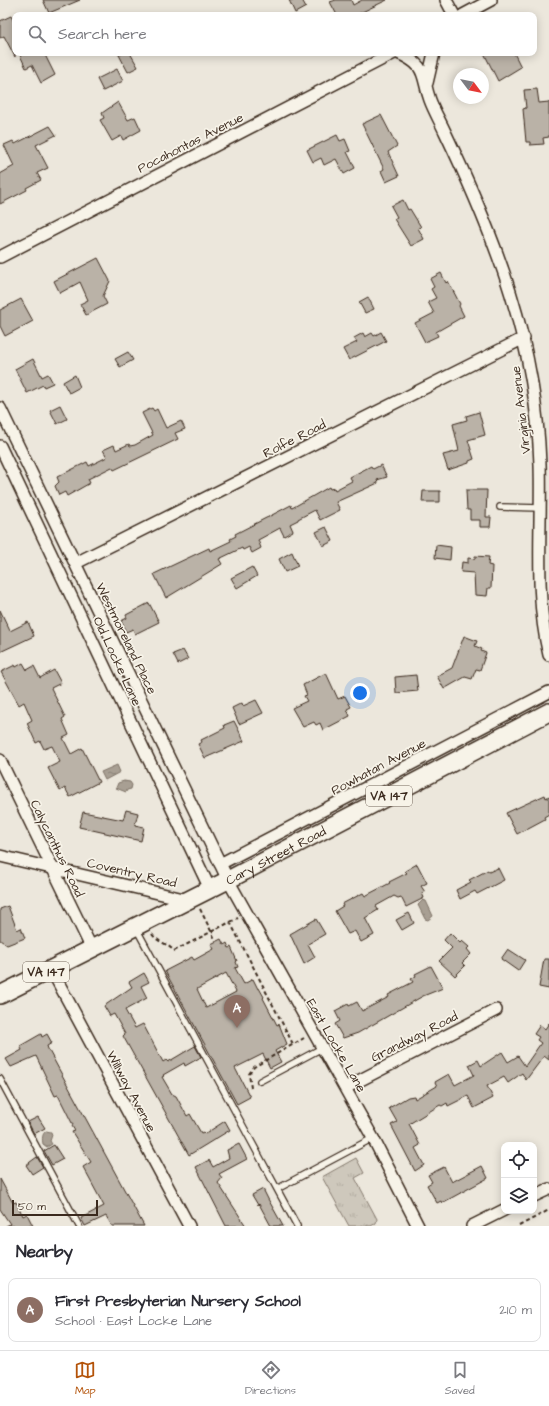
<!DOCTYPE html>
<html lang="en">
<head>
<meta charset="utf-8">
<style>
  :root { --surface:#fff; --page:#f2f2f3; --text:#2b2b33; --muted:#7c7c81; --line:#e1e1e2; --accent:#b45309 }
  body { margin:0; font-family:"Architects Daughter",sans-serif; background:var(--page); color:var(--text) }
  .controls { position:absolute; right:12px; bottom:12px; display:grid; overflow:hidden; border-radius:8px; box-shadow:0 2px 10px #0003 }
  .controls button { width:36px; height:36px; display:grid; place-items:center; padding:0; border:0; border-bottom:1px solid var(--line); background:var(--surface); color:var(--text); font:20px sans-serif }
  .compass { position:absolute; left:453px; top:68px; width:36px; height:36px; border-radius:50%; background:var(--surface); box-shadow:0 2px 10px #0003; rotate:122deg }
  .scale { position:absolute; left:12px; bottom:10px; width:86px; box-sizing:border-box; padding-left:4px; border:2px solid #3b2a1e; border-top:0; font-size:11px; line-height:14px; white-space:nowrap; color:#3b2a1e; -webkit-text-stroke:3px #f7f3e8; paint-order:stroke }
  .you { position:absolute; left:360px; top:693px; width:14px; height:14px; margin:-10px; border:3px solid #fff; border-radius:50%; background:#1a73e8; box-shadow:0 0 0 6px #1a73e833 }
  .badge { display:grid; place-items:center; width:26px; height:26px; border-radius:50%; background:var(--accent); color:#fff; font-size:13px; font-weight:700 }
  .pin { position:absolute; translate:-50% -33px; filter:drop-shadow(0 1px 2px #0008) }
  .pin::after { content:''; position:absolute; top:21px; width:14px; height:12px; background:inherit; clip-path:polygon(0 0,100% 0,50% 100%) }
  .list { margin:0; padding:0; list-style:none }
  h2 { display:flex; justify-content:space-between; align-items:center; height:52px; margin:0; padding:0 16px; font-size:17px }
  h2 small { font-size:13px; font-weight:400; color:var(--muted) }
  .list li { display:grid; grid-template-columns:26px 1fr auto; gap:12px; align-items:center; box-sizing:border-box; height:64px; margin:0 8px 8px; padding:0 8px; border:1px solid var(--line); border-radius:8px }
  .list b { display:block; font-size:15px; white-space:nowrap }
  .list p { margin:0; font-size:13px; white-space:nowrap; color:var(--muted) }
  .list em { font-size:13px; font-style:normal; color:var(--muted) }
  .icon { flex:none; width:22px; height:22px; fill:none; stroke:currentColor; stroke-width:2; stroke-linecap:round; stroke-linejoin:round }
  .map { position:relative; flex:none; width:549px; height:1226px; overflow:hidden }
  .search { position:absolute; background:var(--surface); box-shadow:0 2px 10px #0003; left:12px; right:12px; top:12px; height:44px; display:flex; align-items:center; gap:10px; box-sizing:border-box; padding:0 14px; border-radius:8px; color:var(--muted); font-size:15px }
  .sheet { height:124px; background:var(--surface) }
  nav { display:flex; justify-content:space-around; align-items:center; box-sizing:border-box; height:56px; border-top:1px solid var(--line); background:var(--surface); font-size:11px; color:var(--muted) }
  nav a { display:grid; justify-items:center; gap:2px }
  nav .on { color:var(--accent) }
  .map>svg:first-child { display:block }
  .park { fill:url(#park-tufts); stroke:#84796d }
  .water { fill:url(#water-ripples); stroke:#7c7064 }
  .building { fill:#bab2a7; stroke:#3b2a1e; fill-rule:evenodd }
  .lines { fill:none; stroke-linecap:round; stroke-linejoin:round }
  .service-casing { stroke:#3b2a1e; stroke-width:8 }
  .minor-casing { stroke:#3b2a1e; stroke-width:14 }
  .primary-casing { stroke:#3b2a1e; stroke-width:20 }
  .path { stroke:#3b2a1e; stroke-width:2; stroke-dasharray:4 3; stroke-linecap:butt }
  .service { stroke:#f7f3e8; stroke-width:5.5 }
  .minor { stroke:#f7f3e8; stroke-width:11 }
  .primary { stroke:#f7f3e8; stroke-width:17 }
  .labels { text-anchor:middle; stroke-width:3.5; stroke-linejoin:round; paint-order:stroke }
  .shield { fill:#f7f3e8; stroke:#73665b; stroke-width:1 }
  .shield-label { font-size:12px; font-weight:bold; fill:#3b2a1e }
  .street-label { font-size:13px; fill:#3b2a1e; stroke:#f7f3e8 }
</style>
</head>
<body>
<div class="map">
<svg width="549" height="1226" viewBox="0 0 549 1226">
  <defs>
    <pattern id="park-tufts" width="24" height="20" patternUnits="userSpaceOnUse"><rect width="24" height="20" fill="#cec8bc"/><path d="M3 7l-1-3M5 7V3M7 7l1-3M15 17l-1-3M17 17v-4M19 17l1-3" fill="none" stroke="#b2aca1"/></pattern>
    <pattern id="water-ripples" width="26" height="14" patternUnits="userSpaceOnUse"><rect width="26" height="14" fill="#a89f93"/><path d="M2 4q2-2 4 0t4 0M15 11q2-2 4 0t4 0" fill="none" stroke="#8a8277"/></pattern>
  </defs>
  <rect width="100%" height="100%" fill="#ece7dc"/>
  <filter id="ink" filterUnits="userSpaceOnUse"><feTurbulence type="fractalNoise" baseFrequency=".025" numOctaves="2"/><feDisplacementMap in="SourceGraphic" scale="8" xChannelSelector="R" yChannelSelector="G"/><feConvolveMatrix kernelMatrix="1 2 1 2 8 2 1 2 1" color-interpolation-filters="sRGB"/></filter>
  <g filter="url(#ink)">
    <!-- park -->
    <path class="park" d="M 356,1158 L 364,1173 L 355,1178 L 377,1219 L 376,1223 L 371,1226 L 349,1226 L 322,1177 Z"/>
    <!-- water -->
    <path class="water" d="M 117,765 L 120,772 L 105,780 L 101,772 Z
      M 124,781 L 130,782 L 132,785 L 131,789 L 127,790 L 126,792 L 116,788 L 118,783 Z
      M 423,900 L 426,901 L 433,916 L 428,920 L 425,919 L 418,905 Z
      M 46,1131 L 51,1132 L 52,1135 L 50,1141 L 52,1144 L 47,1147 L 43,1144 C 42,1139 42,1134 46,1131 Z"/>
    <!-- building -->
    <path class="building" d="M 43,0 L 80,0 L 49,13 Z
      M 289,0 L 302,0 L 306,7 L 295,13 Z
      M 336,0 L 351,0 L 353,5 L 362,0 L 387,0 L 356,15 L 337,15 L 330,2 Z
      M 11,16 L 15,24 L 15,57 L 4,36 L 0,38 L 0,21 Z
      M 19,53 L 44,53 L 55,75 L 41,83 L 32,65 L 26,68 Z
      M 118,53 L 130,53 L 138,67 L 128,72 Z
      M 484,53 L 514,53 L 521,67 L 498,81 Z
      M 117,69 L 123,81 L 103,91 L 97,79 Z
      M 537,89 L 539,103 L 549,102 L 549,137 L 543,138 L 544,144 L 530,145 L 530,142 L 526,142 L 523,109 L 526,108 L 524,90 Z
      M 118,102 L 128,120 L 135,117 L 141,130 L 123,140 L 121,136 L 112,141 L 100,120 L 104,118 L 102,113 Z
      M 381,115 L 397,146 L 388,152 L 399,176 L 386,182 L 381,171 L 384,169 L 362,124 Z
      M 50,126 L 56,135 L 36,145 L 48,168 L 37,173 L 41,180 L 26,188 L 27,190 L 0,204 L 0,174 L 14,166 L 4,145 L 13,141 L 15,144 Z
      M 337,135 L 340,141 L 345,139 L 350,151 L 347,152 L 355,168 L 344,174 L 336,159 L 324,165 L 321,158 L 313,162 L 307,150 Z
      M 403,200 L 408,210 L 410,209 L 421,227 L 418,228 L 424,239 L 411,246 L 394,219 L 397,217 L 391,206 Z
      M 98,258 L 110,281 L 103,296 L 107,304 L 86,315 L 80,304 L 88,300 L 80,282 L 60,293 L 54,281 Z
      M 441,273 L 446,283 L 448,281 L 460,304 L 459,306 L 464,316 L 436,332 L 438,336 L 425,342 L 415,323 L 434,313 L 428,302 L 436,298 L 431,289 L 434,287 L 430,279 Z
      M 368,297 L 374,309 L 365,313 L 359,302 Z
      M 21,299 L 33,321 L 5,336 L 0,326 L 0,310 Z
      M 381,332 L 386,341 L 349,360 L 343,349 L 357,342 L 354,338 L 363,333 L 365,337 L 372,333 L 374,336 Z
      M 128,352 L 133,360 L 120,367 L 115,359 Z
      M 33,359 L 42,377 L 48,374 L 53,383 L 44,387 L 43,385 L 27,393 L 15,369 Z
      M 75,375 L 80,387 L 69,393 L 63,382 Z
      M 60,405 L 67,419 L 57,424 L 50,410 Z
      M 152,408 L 154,411 L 157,409 L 166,428 L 181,421 L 185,429 L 175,433 L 178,439 L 114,470 L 112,467 L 88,479 L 90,483 L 67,496 L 65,492 L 59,495 L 55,486 L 59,482 L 57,477 L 87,462 L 89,466 L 107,457 L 103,450 L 114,445 L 116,450 L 129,444 L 130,446 L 135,445 L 153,435 L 142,413 Z
      M 479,412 L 485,435 L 468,440 L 474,459 L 469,461 L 469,463 L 448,470 L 443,455 L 459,451 L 453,424 L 467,420 L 466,416 Z
      M 381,465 L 387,477 L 377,480 L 378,483 L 336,502 L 340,510 L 320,520 L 315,510 L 298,519 L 298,520 L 290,524 L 293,531 L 284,536 L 280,528 L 258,540 L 261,548 L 252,553 L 249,547 L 243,550 L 242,548 L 219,559 L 222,564 L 166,598 L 154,574 L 209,548 L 210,551 L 231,541 L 230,539 L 236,536 L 235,534 L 272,515 L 291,505 L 292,508 L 329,487 L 330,489 L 334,488 L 335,490 L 352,481 L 350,477 L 371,466 L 373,469 Z
      M 466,490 L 487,490 L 486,517 L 491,517 L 490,527 L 480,527 L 480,520 L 470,520 L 470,510 L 467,510 Z
      M 423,491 L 440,491 L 440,502 L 422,502 Z
      M 326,527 L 333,541 L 323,546 L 316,532 Z
      M 436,545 L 451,547 L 450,560 L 435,558 Z
      M 292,552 L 298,566 L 285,572 L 279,559 Z
      M 475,556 L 489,557 L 488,565 L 492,566 L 491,588 L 488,588 L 487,596 L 475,595 L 474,573 L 461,572 L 462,562 L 468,563 L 468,558 L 475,559 Z
      M 252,567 L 257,576 L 237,588 L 231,578 Z
      M 149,603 L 159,622 L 135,634 L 133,629 L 126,632 L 121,621 L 127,618 L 126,615 Z
      M 0,610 L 10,631 L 28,622 L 34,636 L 0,652 Z
      M 464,636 L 477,641 L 475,646 L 482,649 L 481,651 L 486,653 L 480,670 L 476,669 L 472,679 L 465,677 L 444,689 L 437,676 L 452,668 Z
      M 183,650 L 188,659 L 178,664 L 173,654 Z
      M 23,663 L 27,670 L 34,666 L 40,678 L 54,670 L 61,683 L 51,688 L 65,717 L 62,719 L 69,735 L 63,738 L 71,754 L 82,748 L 99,782 L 70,797 L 65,788 L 60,791 L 48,768 L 60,762 L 52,746 L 44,749 L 40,741 L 36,743 L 27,723 L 32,720 L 24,702 L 19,705 L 1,672 L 15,665 L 16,667 Z
      M 326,673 L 338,699 L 345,696 L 351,707 L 347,709 L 350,716 L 323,730 L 320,723 L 316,725 L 314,722 L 303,727 L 292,708 L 307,701 L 304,696 L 307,695 L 303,685 Z
      M 416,675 L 418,691 L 396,693 L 395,677 Z
      M 256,700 L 263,713 L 239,724 L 232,708 L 242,703 L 243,706 Z
      M 234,721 L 244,741 L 205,758 L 198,744 L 202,742 L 201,740 L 225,728 L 224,725 Z
      M 545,795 L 546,798 L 549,796 L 549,814 L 544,817 L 545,819 L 517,834 L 506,813 Z
      M 126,810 L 138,813 L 135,825 L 144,827 L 141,841 L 79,827 L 83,812 L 123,820 Z
      M 417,864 L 427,883 L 421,886 L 425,892 L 422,893 L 424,898 L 406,907 L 401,897 L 398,898 L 394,896 L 376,906 L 378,910 L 365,918 L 374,935 L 361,942 L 355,931 L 348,934 L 335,911 L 343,906 L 342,904 L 363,893 L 365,896 L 390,883 L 389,882 L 407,873 L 405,871 Z
      M 498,868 L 504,880 L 477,894 L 475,891 L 460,899 L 456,890 L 471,882 L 469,880 L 488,870 L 489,872 Z
      M 8,906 L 17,930 L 21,928 L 25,938 L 7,945 L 0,940 L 0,909 Z
      M 409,913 L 414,923 L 402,930 L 396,920 Z
      M 316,919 L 325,934 L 308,944 L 315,957 L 304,964 L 290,934 Z
      M 450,933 L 460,943 L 462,941 L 469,947 L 467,949 L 471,954 L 462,963 L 465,966 L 455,976 L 439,961 L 452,948 L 444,940 Z
      M 221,939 L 224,945 L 227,943 L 229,948 L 231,947 L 237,961 L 236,962 L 238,967 L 235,968 L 244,984 L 253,979 L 258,989 L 259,988 L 264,997 L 263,998 L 277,1025 L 279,1024 L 287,1044 L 275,1051 L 281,1062 L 270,1068 L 263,1054 L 235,1068 L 250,1097 L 237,1104 L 165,971 L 192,957 L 194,960 L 214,949 L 211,944 ZM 226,973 L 236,992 L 206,1008 L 197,989 Z
      M 508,949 L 525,960 L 518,971 L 501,959 Z
      M 544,959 L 549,959 L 549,989 L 539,987 Z
      M 431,966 L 443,988 L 423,996 L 358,1033 L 343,1038 L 335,1024 L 340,1021 L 335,1011 L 348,1004 L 349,1006 L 357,1002 L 362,1011 L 389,997 L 388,995 L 413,982 L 411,979 L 416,976 L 415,974 Z
      M 144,973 L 149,982 L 141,986 L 147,998 L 125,1010 L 135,1028 L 143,1024 L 163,1062 L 166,1060 L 168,1062 L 195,1046 L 201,1057 L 185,1066 L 184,1063 L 163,1075 L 164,1076 L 162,1077 L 172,1094 L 176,1096 L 187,1116 L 190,1114 L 201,1133 L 203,1132 L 205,1134 L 225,1121 L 230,1130 L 189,1155 L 123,1036 L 125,1034 L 114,1014 L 110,1016 L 104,1006 L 132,987 L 129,982 Z
      M 549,1023 L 549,1060 L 544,1056 L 526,1080 L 522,1073 L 508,1083 L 504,1077 L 487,1086 L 493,1098 L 474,1108 L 468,1096 L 448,1106 L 447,1103 L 442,1106 L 440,1105 L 409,1124 L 420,1145 L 415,1148 L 424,1165 L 415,1171 L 391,1125 L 397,1122 L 389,1108 L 408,1097 L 414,1096 L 415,1099 L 437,1086 L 435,1082 L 449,1074 L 455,1085 L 474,1075 L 469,1065 L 478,1060 L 481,1066 L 502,1052 L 508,1062 L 518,1056 L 525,1066 L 541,1043 L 537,1040 L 539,1037 L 534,1034 L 540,1025 L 545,1029 Z
      M 41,1034 L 42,1037 L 47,1034 L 52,1043 L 47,1046 L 48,1049 L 144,1226 L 112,1226 L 106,1216 L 85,1226 L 81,1218 L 104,1206 L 83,1167 L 91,1162 L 72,1132 L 75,1131 L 72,1126 L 73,1125 L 58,1095 L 55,1096 L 36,1056 L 11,1067 L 6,1059 L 22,1050 L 20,1046 Z
      M 38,1117 L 45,1128 L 34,1134 L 28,1122 Z
      M 239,1144 L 247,1159 L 219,1174 L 222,1178 L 218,1183 L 246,1226 L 226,1226 L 196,1167 L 209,1160 L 213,1167 L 229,1158 L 227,1150 Z
      M 54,1145 L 63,1159 L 52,1165 L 44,1151 Z
      M 37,1157 L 43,1167 L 32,1174 L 26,1165 Z
      M 482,1166 L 488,1178 L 442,1203 L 441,1201 L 437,1203 L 427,1185 L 432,1182 L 428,1175 L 444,1167 L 452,1182 Z
      M 0,1179 L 13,1203 L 16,1202 L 23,1216 L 27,1214 L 33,1226 L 6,1226 L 10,1224 L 0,1209 Z
      M 263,1189 L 268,1199 L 283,1226 L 271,1226 L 259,1204 L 258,1205 L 252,1195 Z"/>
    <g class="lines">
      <defs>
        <path id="service" d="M 500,507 L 540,508
          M 136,928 L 297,1226
          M 0,1079 L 79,1226
          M 260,1081 L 322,1048
          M 277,1189 L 373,1138"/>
        <path id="minor" d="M 446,0 L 454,15
          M 463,15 L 491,0
          M 398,53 C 428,66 421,75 430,100 C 434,111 440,121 445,132 C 497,241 536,342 540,464 C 542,528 534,593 549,655
          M 427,83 L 434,53
          M 0,257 L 394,53
          M 0,408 L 228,880 L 373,1138 L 418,1226
          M 0,446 L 210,889
          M 76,563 L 524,338
          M 0,760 L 92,949
          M 0,856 L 188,900
          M 220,864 L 549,692
          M 51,969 L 189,1226
          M 345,1088 L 496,1010
          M 534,1196 L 549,1189
          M 472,1226 L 504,1210"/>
        <g id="primary">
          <path id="s1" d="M 0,995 L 228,880 L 549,712"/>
        </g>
      </defs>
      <!-- service casing -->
      <use href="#service" class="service-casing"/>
      <!-- minor casing -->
      <use href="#minor" class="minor-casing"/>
      <!-- primary casing -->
      <use href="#primary" class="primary-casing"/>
      <!-- path -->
      <path class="path" d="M 200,909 L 216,941
        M 230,922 L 293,1044
        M 152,934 C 157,942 167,943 174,951 L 238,918
        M 251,1088 L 249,1074 L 254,1067 L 304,1038
        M 519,1226 L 549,1210"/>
      <!-- service -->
      <use href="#service" class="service"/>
      <!-- minor -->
      <use href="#minor" class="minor"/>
      <!-- primary -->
      <use href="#primary" class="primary"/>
    </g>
  </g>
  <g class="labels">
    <!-- shield labels -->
    <g class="shield">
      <rect x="366" y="786" width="46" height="20" rx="3"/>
      <rect x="23" y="962" width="46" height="20" rx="3"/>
    </g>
    <g class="shield-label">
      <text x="389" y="800">VA 147</text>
      <text x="46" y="976">VA 147</text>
    </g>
    <!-- street labels -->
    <g class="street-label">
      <text transform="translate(190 142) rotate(-27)" y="5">Pocahontas Avenue</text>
      <text transform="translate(520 410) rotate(-97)" y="5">Virginia Avenue</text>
      <text transform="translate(294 438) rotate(-27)" y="5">Rolfe Road</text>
      <text transform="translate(127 638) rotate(64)" y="5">Westmoreland Place</text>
      <text transform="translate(118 661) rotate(65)" y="5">Old Locke Lane</text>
      <text transform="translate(378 766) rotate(-28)" y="5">Powhatan Avenue</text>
      <text transform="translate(58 848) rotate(64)" y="5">Calycanthus Road</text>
      <text dy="5" stroke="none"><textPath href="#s1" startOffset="309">Cary Street Road</textPath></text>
      <text transform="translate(132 872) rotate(13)" y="5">Coventry Road</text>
      <text transform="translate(414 1036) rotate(-27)" y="5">Grandway Road</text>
      <text transform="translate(337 1045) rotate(60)" y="5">East Locke Lane</text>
      <text transform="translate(132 1091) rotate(62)" y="5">Willway Avenue</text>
    </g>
  </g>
</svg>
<div class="controls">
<button><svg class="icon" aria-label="locate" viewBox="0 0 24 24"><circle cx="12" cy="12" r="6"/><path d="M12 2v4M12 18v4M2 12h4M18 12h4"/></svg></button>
<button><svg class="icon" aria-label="layers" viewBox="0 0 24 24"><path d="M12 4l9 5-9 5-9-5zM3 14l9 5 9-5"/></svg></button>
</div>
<svg class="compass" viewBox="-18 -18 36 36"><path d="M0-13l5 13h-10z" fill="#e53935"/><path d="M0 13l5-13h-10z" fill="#7c7c81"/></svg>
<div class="scale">50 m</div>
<div class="you"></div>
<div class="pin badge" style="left:237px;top:1028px;background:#8d6e63">A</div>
<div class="search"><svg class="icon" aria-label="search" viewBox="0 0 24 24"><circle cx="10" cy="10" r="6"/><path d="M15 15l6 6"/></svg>Search here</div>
</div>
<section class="sheet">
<h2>Nearby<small></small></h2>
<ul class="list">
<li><span class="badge" style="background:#8d6e63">A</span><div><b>First Presbyterian Nursery School</b><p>School · East Locke Lane</p></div><em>210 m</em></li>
</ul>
</section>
<nav>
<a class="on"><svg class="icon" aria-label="map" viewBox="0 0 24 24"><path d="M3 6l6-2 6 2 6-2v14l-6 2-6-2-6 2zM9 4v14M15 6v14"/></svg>Map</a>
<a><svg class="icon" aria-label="directions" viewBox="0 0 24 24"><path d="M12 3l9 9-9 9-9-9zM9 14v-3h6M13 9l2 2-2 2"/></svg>Directions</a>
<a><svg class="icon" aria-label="saved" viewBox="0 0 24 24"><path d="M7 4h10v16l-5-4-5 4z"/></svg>Saved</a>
</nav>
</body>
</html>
